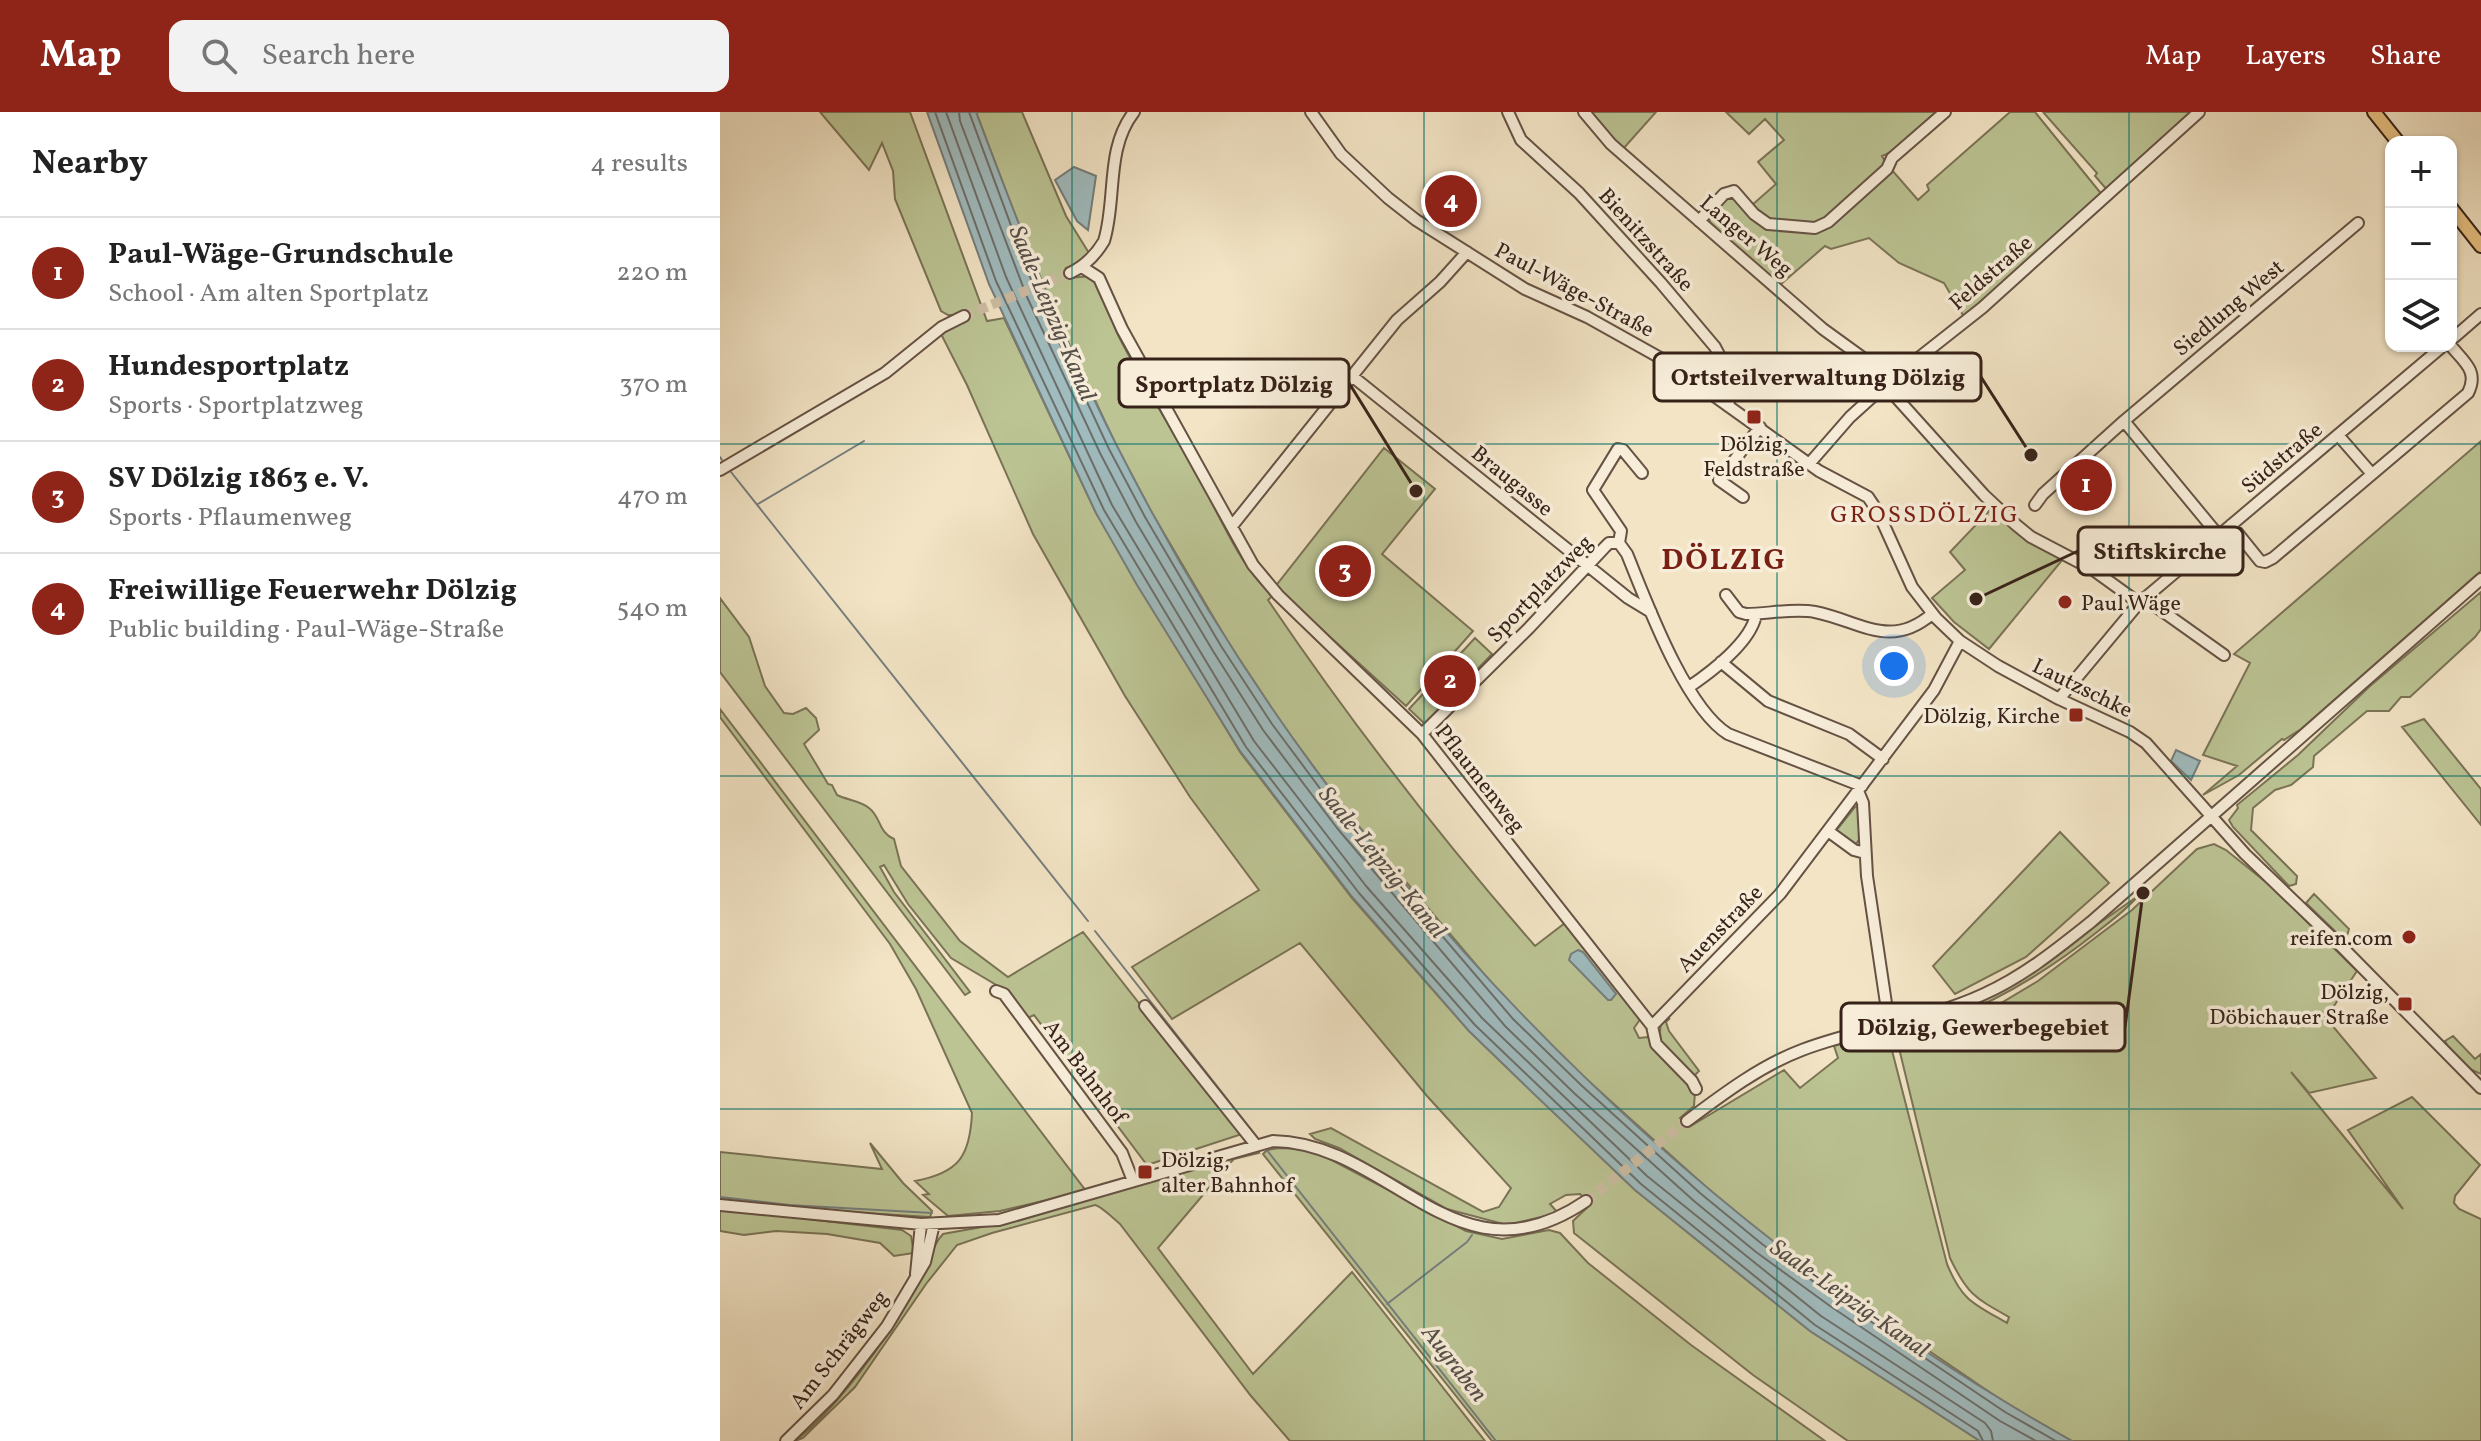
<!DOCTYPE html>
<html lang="en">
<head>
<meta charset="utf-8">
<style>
  :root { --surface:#fff; --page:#f2f2f2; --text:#222; --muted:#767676; --line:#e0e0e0; --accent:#8f2418 }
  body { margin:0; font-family:Vollkorn,serif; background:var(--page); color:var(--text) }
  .controls { position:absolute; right:24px; top:24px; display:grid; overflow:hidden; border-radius:16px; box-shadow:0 2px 6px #0004 }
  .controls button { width:72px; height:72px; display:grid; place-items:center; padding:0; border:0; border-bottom:2px solid var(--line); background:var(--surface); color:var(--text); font:40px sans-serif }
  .you { position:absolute; left:1174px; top:554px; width:28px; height:28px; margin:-20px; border:6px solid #fff; border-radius:50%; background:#1a73e8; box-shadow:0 0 0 12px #1a73e833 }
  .badge { display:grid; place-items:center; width:52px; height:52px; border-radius:50%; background:var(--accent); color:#fff; font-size:26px; font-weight:700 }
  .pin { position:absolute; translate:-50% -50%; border:4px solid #fff; box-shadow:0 2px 8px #0006 }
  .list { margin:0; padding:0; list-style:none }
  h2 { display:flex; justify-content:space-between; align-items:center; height:104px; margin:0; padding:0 32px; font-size:34px }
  h2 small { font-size:26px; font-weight:400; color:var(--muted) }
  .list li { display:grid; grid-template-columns:52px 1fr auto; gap:24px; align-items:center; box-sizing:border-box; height:112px; padding:0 32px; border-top:2px solid var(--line) }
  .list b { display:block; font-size:30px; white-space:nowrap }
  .list p { margin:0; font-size:26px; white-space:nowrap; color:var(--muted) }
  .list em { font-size:26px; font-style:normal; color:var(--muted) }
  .icon { flex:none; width:44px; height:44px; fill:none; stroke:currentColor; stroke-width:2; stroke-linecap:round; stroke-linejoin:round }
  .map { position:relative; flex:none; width:1761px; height:1329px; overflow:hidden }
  header { display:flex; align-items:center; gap:48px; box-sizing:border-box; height:112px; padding:0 40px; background:var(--accent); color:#fff }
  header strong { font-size:38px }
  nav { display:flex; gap:44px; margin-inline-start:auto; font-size:28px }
  .search { width:560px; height:72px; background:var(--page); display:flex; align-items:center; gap:20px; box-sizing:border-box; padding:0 28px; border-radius:16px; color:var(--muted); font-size:30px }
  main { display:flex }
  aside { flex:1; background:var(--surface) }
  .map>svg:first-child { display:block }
  .green { fill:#bcc494; stroke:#7a7356; stroke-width:2 }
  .water { fill:#a0bcbf; stroke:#767e7d; stroke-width:2 }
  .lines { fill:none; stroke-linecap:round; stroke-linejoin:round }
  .shore { stroke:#6c6f6c; stroke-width:2 }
  .stream { stroke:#767e7d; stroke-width:2 }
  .minor-tunnel { stroke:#cdbda3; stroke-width:10; stroke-dasharray:10 5; stroke-linecap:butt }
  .minor-casing { stroke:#665244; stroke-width:14 }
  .major-casing { stroke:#372219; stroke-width:16 }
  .minor { stroke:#f7edd9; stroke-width:10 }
  .major { stroke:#e9c282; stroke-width:12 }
  .grid { fill:none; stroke:#0f766e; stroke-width:2; stroke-opacity:0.55 }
  .poi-dot { fill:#8f2418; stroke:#f7edd9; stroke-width:3 }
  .labels { text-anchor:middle; stroke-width:7; stroke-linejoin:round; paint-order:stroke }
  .street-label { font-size:22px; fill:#372219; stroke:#f7edd9 }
  .poi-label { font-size:22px; fill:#372219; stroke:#f7edd9; text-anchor:end }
  .water-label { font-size:24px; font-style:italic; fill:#56504b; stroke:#f7edd9 }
  .neighbourhood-label { font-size:24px; letter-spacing:2px; fill:#7a1f14; stroke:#f7edd9 }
  .district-label { font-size:30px; font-weight:bold; letter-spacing:2px; fill:#7a1f14; stroke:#f7edd9 }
  .leader { fill:none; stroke:#372219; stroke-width:3 }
  .callout-dot { fill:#372219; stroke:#f7edd9; stroke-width:3 }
  .callout { fill:#f7edd9; stroke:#372219; stroke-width:3 }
  .callout-label { font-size:24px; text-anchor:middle; font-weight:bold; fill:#372219 }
</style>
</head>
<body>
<header>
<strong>Map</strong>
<div class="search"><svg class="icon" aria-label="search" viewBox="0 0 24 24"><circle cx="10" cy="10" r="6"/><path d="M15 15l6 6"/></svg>Search here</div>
<nav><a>Map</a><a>Layers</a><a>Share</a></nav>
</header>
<main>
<aside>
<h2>Nearby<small>4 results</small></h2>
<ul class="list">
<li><span class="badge">1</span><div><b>Paul-Wäge-Grundschule</b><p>School · Am alten Sportplatz</p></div><em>220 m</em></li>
<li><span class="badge">2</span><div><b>Hundesportplatz</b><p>Sports · Sportplatzweg</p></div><em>370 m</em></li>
<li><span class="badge">3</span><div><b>SV Dölzig 1863 e. V.</b><p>Sports · Pflaumenweg</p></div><em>470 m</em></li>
<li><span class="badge">4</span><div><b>Freiwillige Feuerwehr Dölzig</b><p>Public building · Paul-Wäge-Straße</p></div><em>540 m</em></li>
</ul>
</aside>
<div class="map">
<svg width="1761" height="1329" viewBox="0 0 1761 1329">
  <rect width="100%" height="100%" fill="#f2e4c5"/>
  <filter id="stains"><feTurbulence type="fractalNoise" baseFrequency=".0025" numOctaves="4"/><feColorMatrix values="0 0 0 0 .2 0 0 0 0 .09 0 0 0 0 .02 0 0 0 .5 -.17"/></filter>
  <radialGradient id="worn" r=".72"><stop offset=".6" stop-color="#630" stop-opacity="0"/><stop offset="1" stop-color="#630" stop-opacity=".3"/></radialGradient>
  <!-- green -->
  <path class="green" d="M 100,0 L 190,0 L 267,209 L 284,206 L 376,401 L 520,640 L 632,786 L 749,919 L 915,1078 L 1090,1219 L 1260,1329 L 1128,1329 L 1033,1263 L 854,1121 L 853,1109 L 871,1092 L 860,1082 L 846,1083 L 830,1092 L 838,1101 L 787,1113 L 727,1097 L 619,1036 L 595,1027 L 590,1022 L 611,1016 L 763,1100 L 779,1095 L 791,1076 L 707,984 L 580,831 L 452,907 L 412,855 L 539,778 L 470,685 L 405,584 L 313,422 L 247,273 L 221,222 L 249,207 L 246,198 L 235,203 L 228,203 L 221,199 L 175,87 L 173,59 L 162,31 L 149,58 Z
    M 256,0 L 302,0 L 346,104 L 369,141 L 359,151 L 346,156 L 350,166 L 370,164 C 383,174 391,208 399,225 C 423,272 452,317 478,364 C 497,398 522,460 553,483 L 548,488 C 630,609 719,724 815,834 L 845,811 L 919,904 L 919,909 L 914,916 L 919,926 L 928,925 L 932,932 L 971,972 L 975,980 L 974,994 L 960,1006 L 969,1015 L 1064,958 L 1080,976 L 1118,946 L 1114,934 L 1164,921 L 1168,923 L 1227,1152 C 1242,1189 1254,1192 1287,1211 L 1289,1205 C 1255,1186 1247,1182 1230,1146 L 1177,928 L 1239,909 L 1276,894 L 1318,869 L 1412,798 L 1477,737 L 1494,732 L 1506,738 L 1552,775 L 1637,859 L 1608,903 L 1601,900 L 1656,966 L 1589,981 L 1571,960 L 1683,1097 L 1628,1018 L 1692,985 L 1760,1053 L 1735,1084 L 1734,1091 L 1739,1097 L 1761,1107 L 1761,1329 L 1352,1329 L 1290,1294 L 1121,1179 L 1047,1126 L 986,1075 L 844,947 L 785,887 L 631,705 L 559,608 L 508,530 L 432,401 L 396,333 L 323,177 Z
    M 866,0 L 936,0 L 903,37 Z
    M 1006,0 L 1216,0 L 1174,39 L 1162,44 L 1166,51 L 1156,63 L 1101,111 L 1056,112 L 1031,94 L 1056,72 L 1038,50 L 1064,28 L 1045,7 L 1029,22 Z
    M 1290,0 L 1315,0 L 1383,84 L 1244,205 L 1224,171 L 1179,151 L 1149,126 L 1111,137 L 1105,134 L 1060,173 L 990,111 L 989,105 L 1006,85 L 1015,86 L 1039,110 L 1090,119 L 1168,59 L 1172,58 L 1198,88 L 1209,78 L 1207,73 Z
    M 1323,0 L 1475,0 L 1388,79 L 1375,64 L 1377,61 Z
    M 1761,329 L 1761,459 L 1581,617 L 1564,628 L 1562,627 L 1519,663 L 1483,683 L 1517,654 L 1483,643 L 1530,551 L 1514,542 Z
    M 664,336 L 715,377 L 662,442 L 753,519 L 686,594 L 555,475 Z
    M 1272,396 L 1311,430 L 1343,447 L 1269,537 L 1234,510 L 1212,486 L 1245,458 L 1230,440 Z
    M 1761,480 L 1761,517 L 1755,525 L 1690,585 L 1681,585 L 1669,599 L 1647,599 L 1594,644 L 1593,655 L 1571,673 L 1555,678 L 1533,696 L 1531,718 L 1577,764 L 1576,772 L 1569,774 L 1513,715 L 1509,708 L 1518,696 L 1517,693 L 1578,643 L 1650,574 Z
    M 0,486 L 29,525 L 45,574 L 64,601 L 73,602 L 86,596 L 96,606 L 99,618 L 84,632 L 108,672 L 112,673 L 117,683 C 127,688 141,689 149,696 C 161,705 158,720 174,727 L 181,754 L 240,829 L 288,865 L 363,820 L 522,1022 L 427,1053 L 314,903 L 308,906 L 283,877 L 231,846 L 188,792 L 164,753 L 160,755 L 174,780 L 250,880 L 245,883 L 0,560 Z
    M 755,526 L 772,542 L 705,612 L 689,597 Z
    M 0,597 L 366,1079 L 280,1099 L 228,1104 L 203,1083 L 209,1082 L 195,1069 C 239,1061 250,1044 252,1001 L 196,877 L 170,832 L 0,605 Z
    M 1704,607 L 1761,677 L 1761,713 L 1682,615 Z
    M 1135,695 L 1140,696 L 1140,726 L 1136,732 L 1116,719 Z
    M 1340,720 L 1389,771 L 1306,845 L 1235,882 L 1213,854 Z
    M 1594,782 L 1629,817 L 1626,827 L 1623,827 L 1586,791 Z
    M 1418,784 C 1406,798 1391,809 1377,820 C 1329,858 1281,888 1224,909 C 1208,914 1192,921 1177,922 L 1176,916 L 1226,902 L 1287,876 Z
    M 950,906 L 946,910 L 949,919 L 979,959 L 973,965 C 956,949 935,938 941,912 Z
    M 1733,924 L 1755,947 L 1761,942 L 1761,962 L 1750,957 L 1727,933 L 1725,929 Z
    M 150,1031 L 183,1071 L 209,1096 L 212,1099 L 210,1105 L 77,1097 L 0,1089 L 0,1040 L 162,1057 Z
    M 559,1036 L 581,1037 L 606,1045 L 746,1119 L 782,1127 L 829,1118 L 840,1121 L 868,1151 L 971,1233 L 1105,1329 L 772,1329 L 543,1042 L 547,1038 Z
    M 536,1037 L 539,1041 L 514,1047 L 510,1051 L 438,1136 L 533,1262 L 632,1160 L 765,1329 L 570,1329 L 531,1284 L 400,1112 C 394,1107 381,1094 375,1093 L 272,1121 L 237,1133 L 206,1172 L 135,1275 L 83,1326 L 75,1329 C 116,1298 166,1228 192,1183 C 197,1174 203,1165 207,1155 C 212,1143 214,1131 223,1122 L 300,1108 Z
    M 0,1097 L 182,1118 L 191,1124 L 194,1141 L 174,1144 L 160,1131 L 107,1122 L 56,1119 L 24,1123 L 0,1119 Z"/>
  <!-- water -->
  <path class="water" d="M 207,0 L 256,0 C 299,114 342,226 397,334 C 607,750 947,1100 1352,1329 L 1260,1329 L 1090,1219 L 915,1078 L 814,982 L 749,919 L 633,786 L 520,639 L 417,473 L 376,401 L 269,172 Z
    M 354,55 L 376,64 L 368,118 L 357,109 L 335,68 Z
    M 1456,638 L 1480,649 L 1471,668 L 1451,649 Z
    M 858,838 L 863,840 L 896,882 L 891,888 L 888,888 L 849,848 L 851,842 Z"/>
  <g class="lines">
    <!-- shore -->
    <path class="shore" d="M 215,0 L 276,169 L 384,398 L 526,635 L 639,781 L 755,913 L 921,1072 L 1095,1213 L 1258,1319 L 1263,1329
      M 226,0 L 286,165 L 392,393 L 534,629 L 646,774 L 762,906 L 927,1064 L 1101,1204 L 1265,1311 L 1271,1319 L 1273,1329
      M 239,0 L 240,9 L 307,185 L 380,341 L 416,410 L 493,539 L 543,618 L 617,716 L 785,914 L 854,981 L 974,1089 L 1036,1140 L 1110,1194 L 1280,1309 L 1316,1329
      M 249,0 L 316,181 L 389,337 L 425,405 L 501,534 L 552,612 L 625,710 L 793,907 L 861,973 L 980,1081 L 1042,1132 L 1116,1186 L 1285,1300 L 1336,1329"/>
    <!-- stream -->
    <path class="stream" d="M 0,345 L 2,348
      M 11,360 L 368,809
      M 38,392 L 144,329
      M 577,495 L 668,582
      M 809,749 L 823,767
      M 827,773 L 836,784
      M 375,819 L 537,1025
      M 546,1037 L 776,1329
      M 0,1085 L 69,1093 L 212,1101
      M 667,1192 L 747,1130 L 752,1123"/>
    <!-- minor-tunnel -->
    <path class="minor-tunnel" d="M 244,204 L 350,161
      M 866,1089 L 967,1009"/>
    <defs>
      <path id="minor" d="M 591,0 L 621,42 L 668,86 L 696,108 L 805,177 L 867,205 L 944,248 L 1099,359 L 1148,385 L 1158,400 L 1192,475 L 1216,506 L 1240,529 L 1278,554 L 1339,587 L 1410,620 L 1426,631 L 1525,742 L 1624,837 L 1761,976
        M 788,0 L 801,28 L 859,81 L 941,171 L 995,235 L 1013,269 L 1008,294
        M 864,0 L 891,32 L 1103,217 L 1172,267
        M 979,109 L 1004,82 L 1014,79 L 1034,102 L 1048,112 L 1095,116 L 1108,110 L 1167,57 L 1172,46 L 1225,0
        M 362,155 L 379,166 L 402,217 L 533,453 L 558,483 L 702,622 L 932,914 L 936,932 L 972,969 L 976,977
        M 350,161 C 365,154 375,144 384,129 C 397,87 385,37 414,0
        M 1731,228 L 1761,202
        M 632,264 L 908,486 L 931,500
        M 1166,274 L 1264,383 L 1295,412 L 1311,425 L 1372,457 L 1419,491
        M 1404,309 L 1499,424
        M 1618,323 L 1652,362
        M 1089,352 L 1130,305 L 1172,267 L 1262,196 L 1479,0
        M 0,358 L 165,261 L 222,215 L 244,204
        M 1023,385 L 999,368 L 1040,315
        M 1315,393 L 1323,382 L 1404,309 L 1638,111
        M 1511,413 L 1540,449 L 1545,450 L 1553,446 L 1748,281 C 1759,259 1744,250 1731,234
        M 512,414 L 677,208 L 720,170 L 747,140
        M 899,431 L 907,442 C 927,491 965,595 1008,622 L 1142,674
        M 899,431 L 901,419 L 873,378 L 898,337 L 903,338 L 922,361
        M 1006,483 L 1019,500 L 1026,502 C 1048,502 1073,496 1095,500 C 1140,509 1170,538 1212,502
        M 1424,486 L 1504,543
        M 1001,550 L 1048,589 L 1129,622 L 1163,647
        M 969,575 C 991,560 1032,529 1036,502
        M 1339,587 L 1419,491 L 1723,234
        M 702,622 L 809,516 L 885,435 L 889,431 L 899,431
        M 1138,679 L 1143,691 L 1147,764 L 1167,898
        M 1108,719 L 1134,738 L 1145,741
        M 276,879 L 284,882 L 402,1041 L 413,1069
        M 425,894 L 535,1032
        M 932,914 L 1060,782 L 1214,578 L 1240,529
        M 967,1009 C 1003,982 1040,954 1082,938 C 1142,915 1206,909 1264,882 C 1304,864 1337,837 1371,810 L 1761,467
        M 0,1093 L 201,1112 L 279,1108 L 553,1029 C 673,1031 736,1178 866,1089
        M 196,1162 L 201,1112
        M 66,1329 L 113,1283 L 167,1214 L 205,1150 L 214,1112"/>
      <path id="major" d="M 1654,0 L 1678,30
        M 1731,96 L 1761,134"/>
    </defs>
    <!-- minor casing -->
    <use href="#minor" class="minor-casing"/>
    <!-- major casing -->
    <use href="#major" class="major-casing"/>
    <!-- minor -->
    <use href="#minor" class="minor"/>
    <!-- major -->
    <use href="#major" class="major"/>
  </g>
  <!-- grid -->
  <path class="grid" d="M 352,0 L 352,1329M 704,0 L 704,1329M 1057,0 L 1057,1329M 1409,0 L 1409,1329M 0,332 L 1761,332M 0,664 L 1761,664M 0,997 L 1761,997"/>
  <!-- markers -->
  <g class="poi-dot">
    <rect x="1026" y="297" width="16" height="16" rx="4"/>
    <circle cx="1345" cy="490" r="8"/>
    <rect x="1348" y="595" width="16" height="16" rx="4"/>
    <circle cx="1689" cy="825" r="8"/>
    <rect x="1677" y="884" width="16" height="16" rx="4"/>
    <rect x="417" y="1052" width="16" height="16" rx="4"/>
  </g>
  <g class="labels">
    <!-- street labels -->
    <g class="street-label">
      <text transform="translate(1027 123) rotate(40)" y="8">Langer Weg</text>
      <text transform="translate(927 127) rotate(48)" y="8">Bienitzstraße</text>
      <text transform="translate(1270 160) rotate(-41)" y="8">Feldstraße</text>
      <text transform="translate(855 177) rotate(28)" y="8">Paul-Wäge-Straße</text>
      <text transform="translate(1508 195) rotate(-40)" y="8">Siedlung West</text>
      <text transform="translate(1561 345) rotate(-40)" y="8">Südstraße</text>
      <text transform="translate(793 368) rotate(39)" y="8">Braugasse</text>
      <text transform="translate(819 476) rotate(-46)" y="8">Sportplatzweg</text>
      <text transform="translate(1363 575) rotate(26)" y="8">Lautzschke</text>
      <text transform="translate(761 666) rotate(52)" y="8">Pflaumenweg</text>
      <text transform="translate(999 816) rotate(-46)" y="8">Auenstraße</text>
      <text transform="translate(366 959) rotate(53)" y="8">Am Bahnhof</text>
      <text transform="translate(118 1237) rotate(-52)" y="8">Am Schrägweg</text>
    </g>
    <!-- poi labels -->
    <g class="poi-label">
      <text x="1034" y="339" text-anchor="middle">Dölzig,<tspan x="1034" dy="25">Feldstraße</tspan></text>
      <text x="1361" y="498" text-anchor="start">Paul Wäge</text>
      <text x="1340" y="611">Dölzig, Kirche</text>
      <text x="1673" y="833">reifen.com</text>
      <text x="1669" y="887">Dölzig,<tspan x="1669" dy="25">Döbichauer Straße</tspan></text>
      <text x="441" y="1055" text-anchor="start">Dölzig,<tspan x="441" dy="25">alter Bahnhof</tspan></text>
    </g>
    <!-- water labels -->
    <g class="water-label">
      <text transform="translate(333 201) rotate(67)" y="8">Saale-Leipzig-Kanal</text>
      <text transform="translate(663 750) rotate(51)" y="8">Saale-Leipzig-Kanal</text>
      <text transform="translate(1130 1186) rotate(35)" y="8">Saale-Leipzig-Kanal</text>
      <text transform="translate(735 1251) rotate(52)" y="8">Augraben</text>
    </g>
    <!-- neighbourhood labels -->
    <g class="neighbourhood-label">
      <text x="1205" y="410">GROSSDÖLZIG</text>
    </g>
    <!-- district labels -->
    <g class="district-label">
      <text x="1004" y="457">DÖLZIG</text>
    </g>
  </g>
  <!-- callouts -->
  <path class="leader" d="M1311 343L1261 265M696 379L629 271M1256 487L1358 439M1423 781L1405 915"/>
  <g class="callout-dot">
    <circle cx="1311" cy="343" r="8"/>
    <circle cx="696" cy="379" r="8"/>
    <circle cx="1256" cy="487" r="8"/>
    <circle cx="1423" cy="781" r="8"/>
  </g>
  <g class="callout">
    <rect x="934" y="241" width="327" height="48" rx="8"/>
    <rect x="399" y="247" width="230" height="48" rx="8"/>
    <rect x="1358" y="415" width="165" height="48" rx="8"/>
    <rect x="1121" y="891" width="284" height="48" rx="8"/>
  </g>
  <g class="callout-label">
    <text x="1098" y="273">Ortsteilverwaltung Dölzig</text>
    <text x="514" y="280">Sportplatz Dölzig</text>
    <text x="1440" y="447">Stiftskirche</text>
    <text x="1263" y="923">Dölzig, Gewerbegebiet</text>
  </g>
  <rect width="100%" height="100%" filter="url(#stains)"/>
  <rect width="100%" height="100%" fill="url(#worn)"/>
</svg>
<div class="controls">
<button>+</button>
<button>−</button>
<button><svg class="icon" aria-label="layers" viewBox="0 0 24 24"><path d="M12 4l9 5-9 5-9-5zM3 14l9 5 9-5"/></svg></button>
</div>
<div class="you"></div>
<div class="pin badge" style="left:1366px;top:373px">1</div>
<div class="pin badge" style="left:730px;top:569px">2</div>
<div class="pin badge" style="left:625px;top:459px">3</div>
<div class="pin badge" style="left:731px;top:89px">4</div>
</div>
</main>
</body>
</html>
